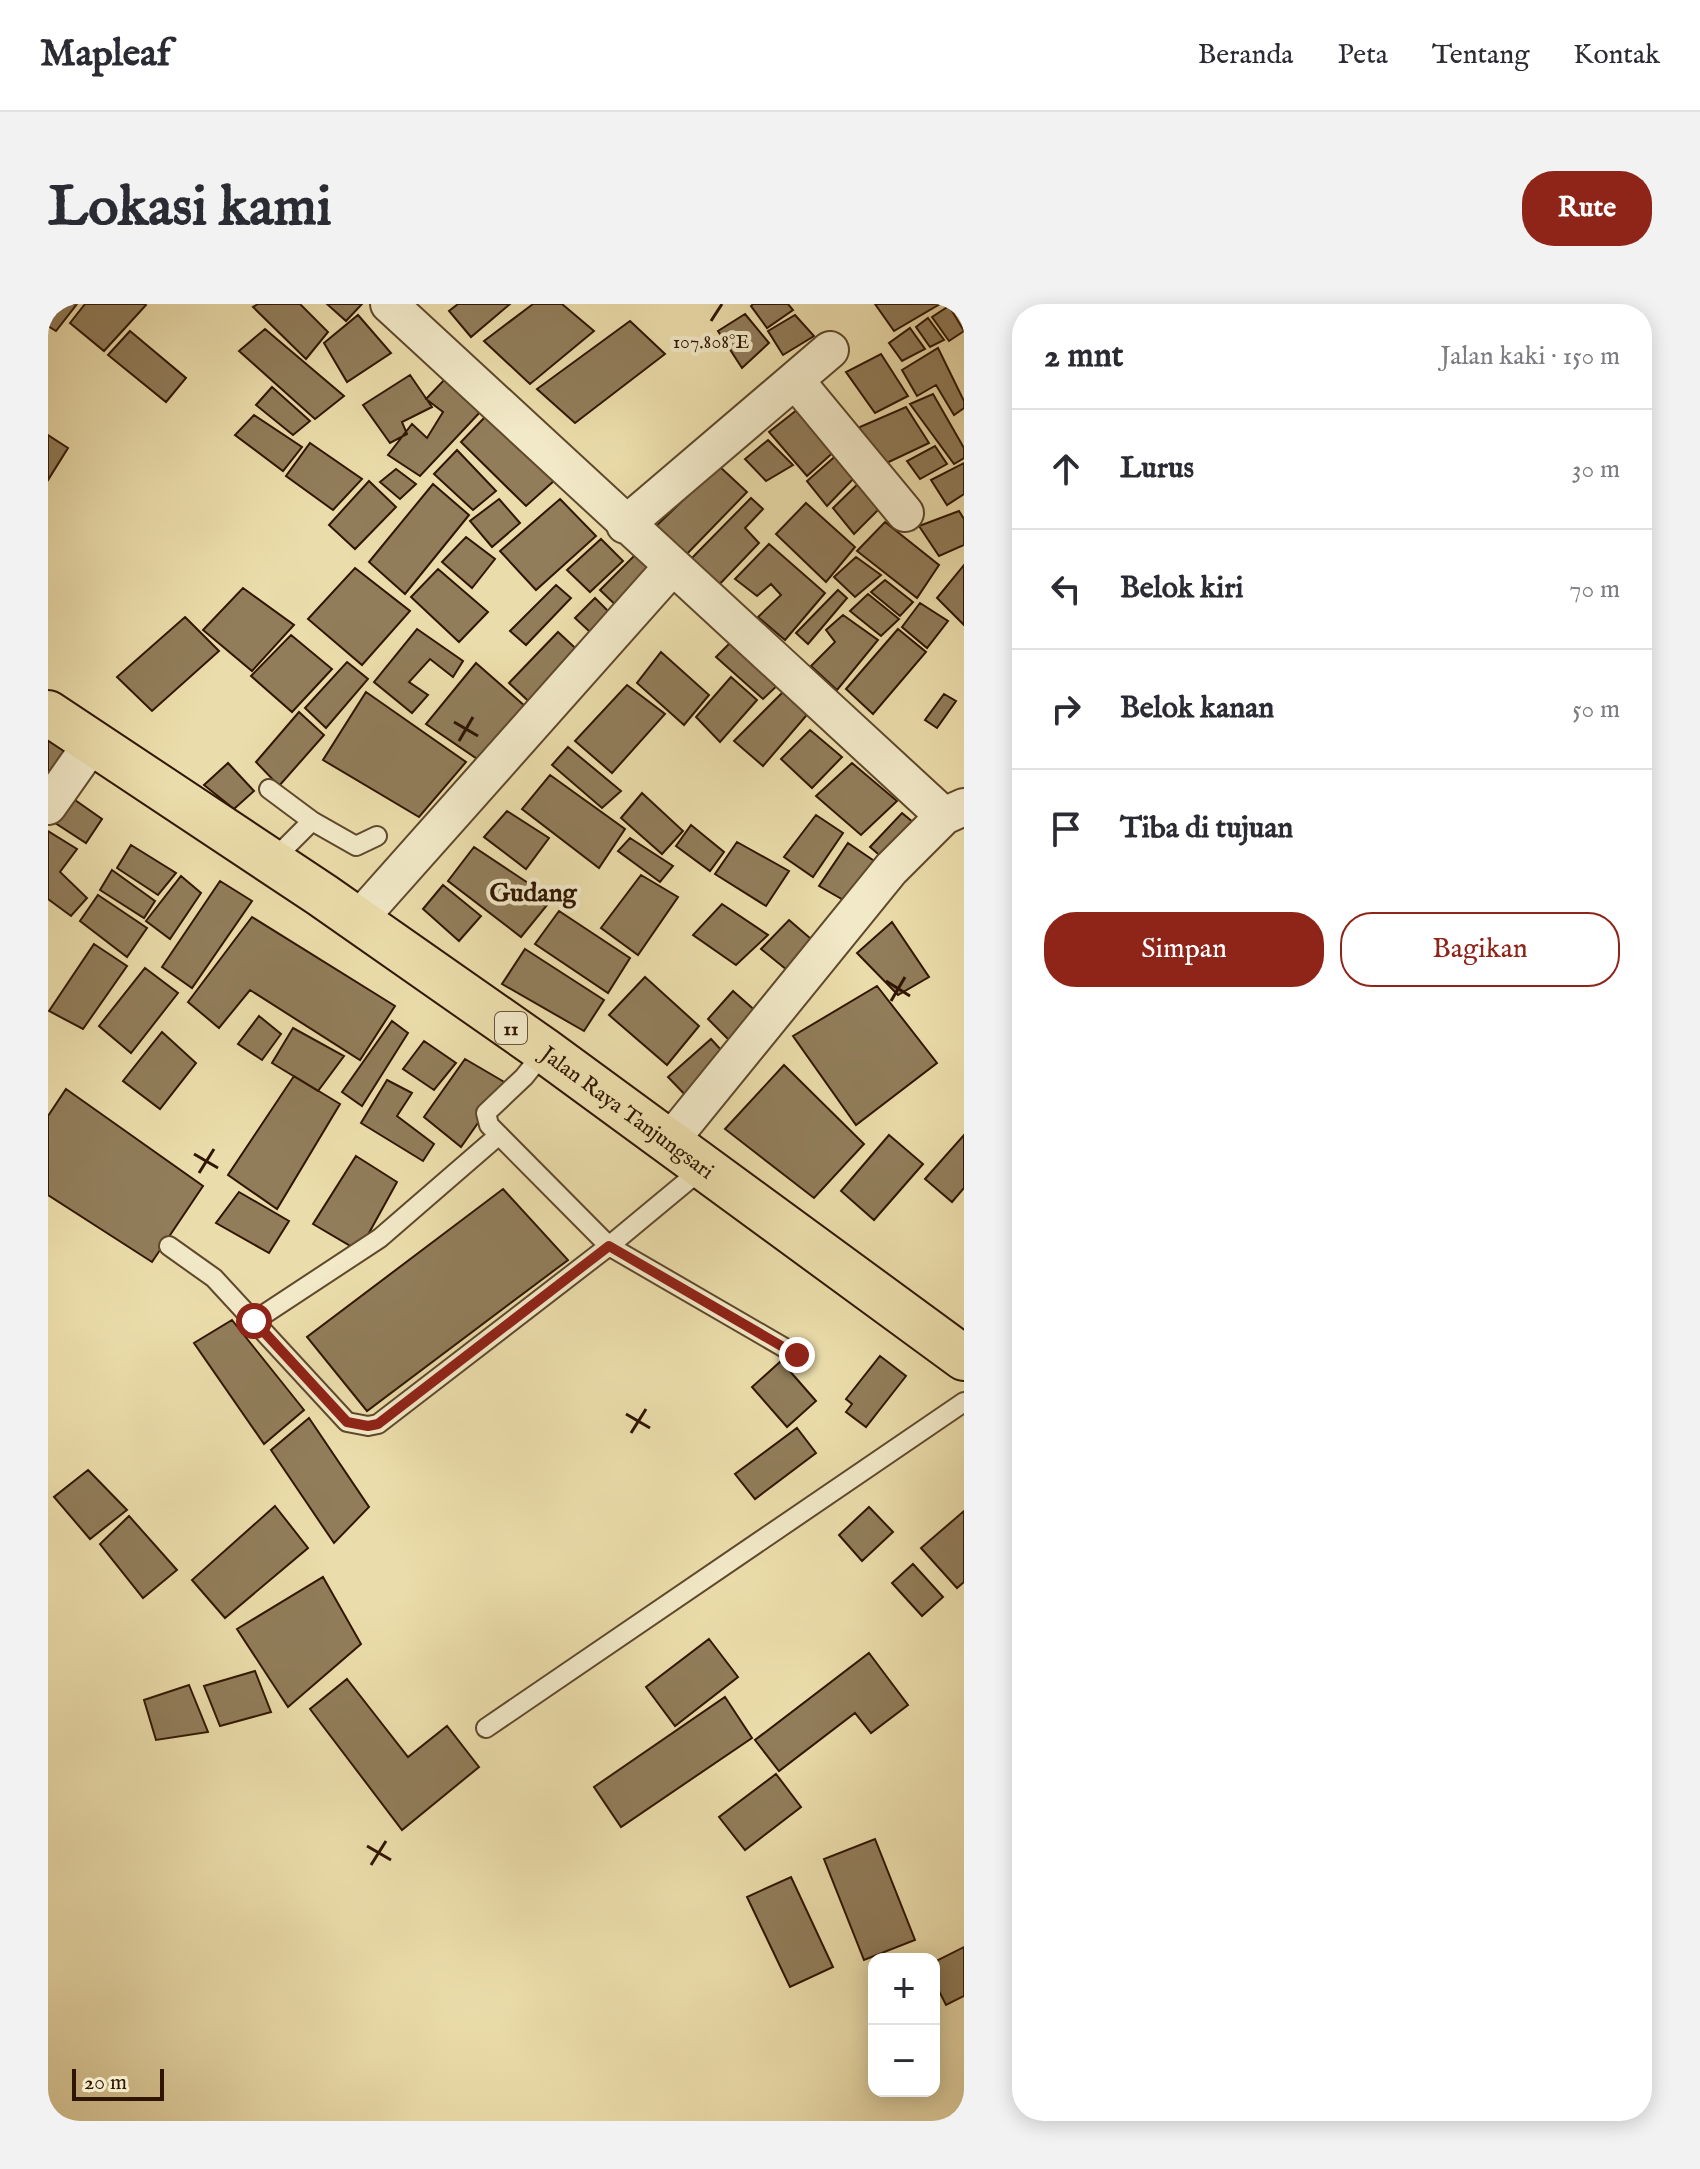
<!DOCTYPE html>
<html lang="id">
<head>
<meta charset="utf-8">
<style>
  :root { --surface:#fff; --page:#f2f2f3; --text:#2b2b33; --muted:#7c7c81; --line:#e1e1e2; --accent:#8f2418 }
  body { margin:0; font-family:"IM FELL English",serif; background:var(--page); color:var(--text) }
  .controls { position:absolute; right:24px; bottom:24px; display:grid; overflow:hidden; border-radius:16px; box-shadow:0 4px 20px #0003 }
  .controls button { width:72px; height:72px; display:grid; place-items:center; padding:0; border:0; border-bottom:2px solid var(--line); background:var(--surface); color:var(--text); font:40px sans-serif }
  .scale { position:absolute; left:24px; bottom:20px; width:92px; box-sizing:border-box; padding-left:8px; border:4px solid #301602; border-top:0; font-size:22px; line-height:28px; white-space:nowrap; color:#301602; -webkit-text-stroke:6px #f2e9c8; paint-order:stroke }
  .stop { position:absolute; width:24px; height:24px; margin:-18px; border:6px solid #8f2418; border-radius:50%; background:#fff }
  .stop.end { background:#8f2418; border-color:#fff; box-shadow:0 2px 8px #0008 }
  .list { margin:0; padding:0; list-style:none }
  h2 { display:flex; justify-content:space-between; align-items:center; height:104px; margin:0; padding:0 32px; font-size:34px }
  h2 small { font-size:26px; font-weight:400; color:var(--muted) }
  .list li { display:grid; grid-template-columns:52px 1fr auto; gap:24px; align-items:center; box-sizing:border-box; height:120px; padding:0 32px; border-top:2px solid var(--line) }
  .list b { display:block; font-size:30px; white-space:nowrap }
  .list em { font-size:26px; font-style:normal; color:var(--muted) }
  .actions { display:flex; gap:16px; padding:24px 32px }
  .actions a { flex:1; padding:18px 0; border:2px solid var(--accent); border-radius:32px; text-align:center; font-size:28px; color:var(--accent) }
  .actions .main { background:var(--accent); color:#fff }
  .icon { flex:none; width:44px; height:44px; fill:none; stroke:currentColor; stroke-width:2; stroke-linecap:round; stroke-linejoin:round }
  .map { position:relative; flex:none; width:916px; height:1817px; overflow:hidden; border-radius:32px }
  header { display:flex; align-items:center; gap:48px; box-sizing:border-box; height:112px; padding:0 40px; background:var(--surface); border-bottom:2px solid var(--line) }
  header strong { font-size:38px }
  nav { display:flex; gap:44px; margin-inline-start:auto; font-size:28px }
  .intro { display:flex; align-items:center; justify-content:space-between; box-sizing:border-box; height:192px; padding:0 48px }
  h1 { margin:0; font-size:56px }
  .button { padding:20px 36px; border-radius:32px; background:var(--accent); color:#fff; font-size:28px; font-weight:700 }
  main { display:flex; gap:48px; padding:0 48px }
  aside { flex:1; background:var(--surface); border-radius:32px; box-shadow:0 4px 20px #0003 }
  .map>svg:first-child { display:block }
  .building { fill:#917d5a; stroke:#301602; stroke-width:2 }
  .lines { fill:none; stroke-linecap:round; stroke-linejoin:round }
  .service-casing { stroke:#5f482c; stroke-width:22 }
  .minor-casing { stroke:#5f482c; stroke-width:40 }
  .trunk-casing { stroke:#301602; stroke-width:48 }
  .service { stroke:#f2e9c8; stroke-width:18 }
  .minor { stroke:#f2e9c8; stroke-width:36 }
  .trunk { stroke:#ebddab; stroke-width:44 }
  .route { stroke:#8f2418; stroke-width:10 }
  .ticks { fill:none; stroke:#301602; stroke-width:3 }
  .labels { text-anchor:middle; stroke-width:8; stroke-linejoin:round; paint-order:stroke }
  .shield { fill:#f2e9c8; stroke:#6a553d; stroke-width:2 }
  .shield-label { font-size:20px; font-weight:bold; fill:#301602 }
  .street-label { font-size:22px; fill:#301602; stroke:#f2e9c8 }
  .quarter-label { font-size:26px; font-weight:bold; fill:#301602; stroke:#f2e9c8 }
  .ticks-label { font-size:20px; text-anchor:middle; fill:#301602; stroke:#f2e9c8; stroke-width:8; stroke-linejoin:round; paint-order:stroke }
</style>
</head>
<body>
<header>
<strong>Mapleaf</strong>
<nav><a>Beranda</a><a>Peta</a><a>Tentang</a><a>Kontak</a></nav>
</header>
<div class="intro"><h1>Lokasi kami</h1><a class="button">Rute</a></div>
<main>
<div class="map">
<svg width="916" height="1817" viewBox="0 0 916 1817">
  <rect width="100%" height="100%" fill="#ebddab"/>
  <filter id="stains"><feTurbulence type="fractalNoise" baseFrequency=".0025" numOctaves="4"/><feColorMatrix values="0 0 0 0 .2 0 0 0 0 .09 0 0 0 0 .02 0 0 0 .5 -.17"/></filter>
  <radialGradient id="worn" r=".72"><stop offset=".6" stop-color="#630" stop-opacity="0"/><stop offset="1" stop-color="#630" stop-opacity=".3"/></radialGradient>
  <!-- building -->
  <path class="building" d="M 0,0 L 29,0 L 8,27 L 0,22 Z
    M 37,0 L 97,0 L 98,1 L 56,47 L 22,19 Z
    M 210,0 L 252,0 L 280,28 L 258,55 L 205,3 Z
    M 279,0 L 314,0 L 298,17 Z
    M 410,0 L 462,0 L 423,33 L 401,7 Z
    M 485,0 L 514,0 L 546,27 L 482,80 L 436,37 Z
    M 705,0 L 740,0 L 745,6 L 719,24 L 703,2 Z
    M 827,0 L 892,0 L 846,27 Z
    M 901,2 L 916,27 L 901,37 L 884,13 Z
    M 697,10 L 721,39 L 694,64 L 670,27 Z
    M 310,11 L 343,49 L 299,78 L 276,39 Z
    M 747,11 L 766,32 L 735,51 L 720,27 Z
    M 880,14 L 896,36 L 882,43 L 868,23 Z
    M 582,17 L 617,50 L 527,119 L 489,85 Z
    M 862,24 L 877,45 L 854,57 L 841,39 Z
    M 217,25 L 296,92 L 267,115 L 191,47 Z
    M 82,27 L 138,74 L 118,98 L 60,51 Z
    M 890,44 L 916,97 L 916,104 L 906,111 L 888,81 L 869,92 L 854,66 Z
    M 833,50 L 860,92 L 827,109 L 798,68 Z
    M 362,71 L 384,103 L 354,118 L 359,130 L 342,139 L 315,101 Z
    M 397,75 L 434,106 L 372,172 L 340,151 L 364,120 L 379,134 L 395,108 L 378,95 Z
    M 224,83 L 262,117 L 245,131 L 208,101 Z
    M 885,90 L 916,144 L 916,154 L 906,160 L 862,100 Z
    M 858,103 L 881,139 L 826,165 L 805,126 Z
    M 750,105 L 790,144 L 759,172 L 721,128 Z
    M 206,111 L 254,143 L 235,167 L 187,131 Z
    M 437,113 L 507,176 L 478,202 L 413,138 Z
    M 0,131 L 20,144 L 0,176 Z
    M 720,136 L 745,161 L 718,177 L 697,155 Z
    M 262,139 L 314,175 L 285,206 L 238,172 Z
    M 887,142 L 899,160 L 872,175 L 859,157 Z
    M 409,146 L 448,187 L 425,206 L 386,170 Z
    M 791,149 L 809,171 L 779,202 L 759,177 Z
    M 916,159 L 916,190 L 899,201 L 883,176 Z
    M 671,162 L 699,188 L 634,255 L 605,225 Z
    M 348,165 L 368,180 L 352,195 L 332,178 Z
    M 814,176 L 837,199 L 806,230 L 785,204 Z
    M 321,177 L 348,203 L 307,245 L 281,221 Z
    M 385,180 L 421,211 L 357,290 L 321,258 Z
    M 703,194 L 715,205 L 697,224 L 711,239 L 666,286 L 638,260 Z
    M 451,195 L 472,219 L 444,243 L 422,217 Z
    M 512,195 L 548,232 L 488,286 L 452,247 Z
    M 758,199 L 807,243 L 778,278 L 728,230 Z
    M 911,207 L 916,215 L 916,241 L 891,252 L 871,222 Z
    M 837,218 L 891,261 L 869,294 L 809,247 Z
    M 418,233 L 447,255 L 424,284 L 394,258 Z
    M 553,235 L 575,257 L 542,288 L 519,266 Z
    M 721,240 L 777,289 L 737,336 L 710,313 L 733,291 L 723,280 L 709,292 L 687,275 Z
    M 590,248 L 613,267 L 576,309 L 552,286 Z
    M 808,253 L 833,271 L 807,293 L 786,273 Z
    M 916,261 L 916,321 L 889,294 Z
    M 307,264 L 362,307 L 314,361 L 260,315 Z
    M 390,265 L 440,308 L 411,338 L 363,293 Z
    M 837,276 L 865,298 L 852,312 L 823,288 Z
    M 508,281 L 523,294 L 478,341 L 462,327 Z
    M 195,284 L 246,321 L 204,367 L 155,326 Z
    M 790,286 L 799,294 L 760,340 L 748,329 Z
    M 820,290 L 851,315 L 833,332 L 802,307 Z
    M 547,294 L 563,310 L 542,328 L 527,314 Z
    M 872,299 L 900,317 L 879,344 L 854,323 Z
    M 795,311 L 830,336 L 789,386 L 763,362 L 787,338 L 778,326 Z
    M 137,313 L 171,347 L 104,407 L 69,373 Z
    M 369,325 L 415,357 L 405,373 L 382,355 L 361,378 L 380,391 L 364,409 L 326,378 Z
    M 850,325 L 878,348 L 825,410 L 798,385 Z
    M 510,328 L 538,354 L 489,405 L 461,379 Z
    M 243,331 L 284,365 L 244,408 L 203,372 Z
    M 688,333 L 733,378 L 715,395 L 668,353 Z
    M 613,348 L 661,391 L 636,421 L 589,379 Z
    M 299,358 L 320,375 L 278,424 L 257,404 Z
    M 428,359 L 486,410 L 438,461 L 378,420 Z
    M 683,373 L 709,396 L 672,438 L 648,413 Z
    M 579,381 L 617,410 L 564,469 L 527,437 Z
    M 739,384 L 763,406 L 715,462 L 686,437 Z
    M 318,388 L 418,458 L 371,513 L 275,456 Z
    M 896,390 L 908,397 L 889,424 L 877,416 Z
    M 251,408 L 276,431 L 231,482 L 208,458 Z
    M 762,426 L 794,453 L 764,484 L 733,455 Z
    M 0,435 L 28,453 L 0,479 Z
    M 520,443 L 573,487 L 554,504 L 504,461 Z
    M 180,459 L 206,487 L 186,505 L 156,481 Z
    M 804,459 L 849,497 L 813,531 L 768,492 Z
    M 502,471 L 577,525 L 551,564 L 474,505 Z
    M 17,489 L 54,515 L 38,539 L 1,515 Z
    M 594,489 L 635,527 L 614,550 L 573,514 Z
    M 459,507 L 501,534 L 478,565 L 436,533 Z
    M 854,509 L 877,528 L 844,562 L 822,543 Z
    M 768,511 L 795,529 L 765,573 L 736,553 Z
    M 643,521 L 676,548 L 662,567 L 628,542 Z
    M 0,527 L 29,545 L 12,568 L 39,594 L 23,612 L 0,595 Z
    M 582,534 L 625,562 L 612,578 L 570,547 Z
    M 689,538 L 741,567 L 718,602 L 667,570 Z
    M 800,539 L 838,565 L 811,605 L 771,582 Z
    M 83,541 L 128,569 L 110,591 L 69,564 Z
    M 426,543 L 504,595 L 473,633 L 400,577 Z
    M 64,566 L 107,597 L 96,614 L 52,586 Z
    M 593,571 L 630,593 L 590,651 L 553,624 Z
    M 133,572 L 153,589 L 122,635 L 98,617 Z
    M 172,577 L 204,597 L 144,684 L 114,663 Z
    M 395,581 L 433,612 L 411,637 L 375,605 Z
    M 50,591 L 99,624 L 79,653 L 32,617 Z
    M 674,600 L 720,631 L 688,661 L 645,631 Z
    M 511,607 L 582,654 L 560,689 L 487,640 Z
    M 204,613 L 347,702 L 312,756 L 202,686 L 171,724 L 140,698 Z
    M 741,616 L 777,647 L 750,675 L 713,645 Z
    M 844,618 L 881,673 L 850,691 L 809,649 Z
    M 46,640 L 79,662 L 35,725 L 1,707 Z
    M 477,645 L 556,696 L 536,727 L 454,680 Z
    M 97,664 L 130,689 L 83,749 L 51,722 Z
    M 597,673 L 651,722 L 619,761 L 561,711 Z
    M 829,682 L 889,759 L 808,821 L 745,732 Z
    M 685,687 L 719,717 L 690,745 L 660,715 Z
    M 211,712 L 233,730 L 214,756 L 190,740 Z
    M 344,717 L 360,729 L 314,802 L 294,788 Z
    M 245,724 L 296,752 L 270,787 L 224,759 Z
    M 114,728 L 148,759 L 112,805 L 75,777 Z
    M 663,735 L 685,759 L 645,799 L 620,773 Z
    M 376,737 L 408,759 L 386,786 L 355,765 Z
    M 417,755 L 458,779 L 413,843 L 376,813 Z
    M 736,761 L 816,840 L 766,894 L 677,825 Z
    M 246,772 L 292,800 L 229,905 L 180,871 Z
    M 339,776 L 364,789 L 349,812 L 386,840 L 375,857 L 313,819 Z
    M 18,785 L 155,882 L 104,958 L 0,891 L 0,812 Z
    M 841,831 L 875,860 L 826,916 L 793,887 Z
    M 916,831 L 916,884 L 904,898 L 877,875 Z
    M 308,852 L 349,878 L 311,947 L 265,920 Z
    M 455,885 L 520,956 L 319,1107 L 259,1033 Z
    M 191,888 L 241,917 L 221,949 L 168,919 Z
    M 184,1016 L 256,1106 L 216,1140 L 146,1039 Z
    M 832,1052 L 858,1072 L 818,1123 L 798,1108 L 804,1100 L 798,1095 Z
    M 733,1057 L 768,1097 L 739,1123 L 704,1083 Z
    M 261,1114 L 321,1203 L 286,1239 L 223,1146 Z
    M 749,1124 L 768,1149 L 707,1195 L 687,1170 Z
    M 40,1166 L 79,1206 L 42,1235 L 6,1193 Z
    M 227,1202 L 260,1244 L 177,1314 L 144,1276 Z
    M 821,1203 L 845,1228 L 814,1257 L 791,1231 Z
    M 916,1207 L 916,1278 L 909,1284 L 873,1244 Z
    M 81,1212 L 129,1266 L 95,1294 L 52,1240 Z
    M 865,1260 L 895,1293 L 874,1312 L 844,1279 Z
    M 275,1273 L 313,1340 L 240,1403 L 189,1325 Z
    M 661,1335 L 690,1373 L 627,1422 L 598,1383 Z
    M 821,1349 L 860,1401 L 823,1429 L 807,1409 L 731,1467 L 707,1436 Z
    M 207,1367 L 223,1408 L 172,1422 L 156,1382 Z
    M 299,1375 L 360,1453 L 399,1422 L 431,1463 L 354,1526 L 262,1405 Z
    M 141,1381 L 160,1428 L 108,1436 L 96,1396 Z
    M 677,1393 L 704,1434 L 573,1523 L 546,1483 Z
    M 728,1470 L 753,1503 L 697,1546 L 671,1513 Z
    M 827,1535 L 867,1636 L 816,1656 L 776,1555 Z
    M 743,1573 L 785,1663 L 742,1683 L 699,1593 Z
    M 916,1643 L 916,1692 L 898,1701 L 886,1677 L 886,1658 Z"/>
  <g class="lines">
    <defs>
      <path id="service" d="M 221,485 L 264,517
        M 224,557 L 264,517 L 308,542 L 329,532
        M 497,747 L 476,773 L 438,809 L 441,821 L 561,942 L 749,1051
        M 121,942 L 166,974 L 299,1118 L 320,1122 L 330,1120 L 561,942 L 655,864
        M 206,1017 L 332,934 L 451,831
        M 438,1424 L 916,1098"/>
      <path id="minor" d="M 341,0 L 896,512
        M 747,76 L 857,209
        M 577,221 L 782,46
        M 0,502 L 45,438
        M 310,616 L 623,264
        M 622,837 L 843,565 L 896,512 L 916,503"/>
      <g id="trunk">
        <path id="s1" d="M 0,409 L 274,591 L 497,747 L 916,1054"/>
      </g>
    </defs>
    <!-- service casing -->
    <use href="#service" class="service-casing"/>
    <!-- minor casing -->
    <use href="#minor" class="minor-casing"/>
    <!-- trunk casing -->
    <use href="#trunk" class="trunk-casing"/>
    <!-- service -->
    <use href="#service" class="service"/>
    <!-- minor -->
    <use href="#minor" class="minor"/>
    <!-- trunk -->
    <use href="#trunk" class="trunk"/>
  </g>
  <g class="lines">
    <!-- route -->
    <path class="route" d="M 206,1017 L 299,1118 L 320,1122 L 330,1120 L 561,942 L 749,1051"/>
  </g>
  <!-- ticks -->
  <path class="ticks" d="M 663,17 L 674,0M 406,418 L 430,432M 411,437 L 425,413M 838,677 L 862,692M 843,697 L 857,673M 146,850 L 170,864M 151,869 L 166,845M 578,1110 L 602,1124M 583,1129 L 598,1105M 319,1542 L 343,1556M 323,1561 L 338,1537"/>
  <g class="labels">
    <!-- shield labels -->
    <rect class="shield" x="447" y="708" width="32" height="32" rx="6"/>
    <g class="shield-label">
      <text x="463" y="731">11</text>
    </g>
    <!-- street labels -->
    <g class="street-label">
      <text dy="8" stroke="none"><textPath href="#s1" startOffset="704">Jalan Raya Tanjungsari</textPath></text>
    </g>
    <!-- quarter labels -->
    <g class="quarter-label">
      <text x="485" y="597">Gudang</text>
    </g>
  </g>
  <g class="ticks-label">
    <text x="663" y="44">107.808°E</text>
  </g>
  <rect width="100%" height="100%" filter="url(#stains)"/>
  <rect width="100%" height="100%" fill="url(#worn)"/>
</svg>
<div class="controls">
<button>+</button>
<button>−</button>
</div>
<div class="scale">20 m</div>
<div class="stop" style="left:206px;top:1017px"></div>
<div class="stop end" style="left:749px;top:1051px"></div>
</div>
<aside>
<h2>2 mnt<small>Jalan kaki · 150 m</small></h2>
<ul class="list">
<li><svg class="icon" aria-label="ahead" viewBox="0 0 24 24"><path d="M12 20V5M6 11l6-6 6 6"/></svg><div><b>Lurus</b></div><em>30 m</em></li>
<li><svg class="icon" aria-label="left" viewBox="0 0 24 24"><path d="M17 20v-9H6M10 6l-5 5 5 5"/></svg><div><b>Belok kiri</b></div><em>70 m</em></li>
<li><svg class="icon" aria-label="right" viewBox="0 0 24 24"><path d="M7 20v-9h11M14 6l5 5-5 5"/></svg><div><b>Belok kanan</b></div><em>50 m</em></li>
<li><svg class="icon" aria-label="arrive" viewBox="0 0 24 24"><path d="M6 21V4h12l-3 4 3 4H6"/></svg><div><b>Tiba di tujuan</b></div></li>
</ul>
<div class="actions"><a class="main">Simpan</a><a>Bagikan</a></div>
</aside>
</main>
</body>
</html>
